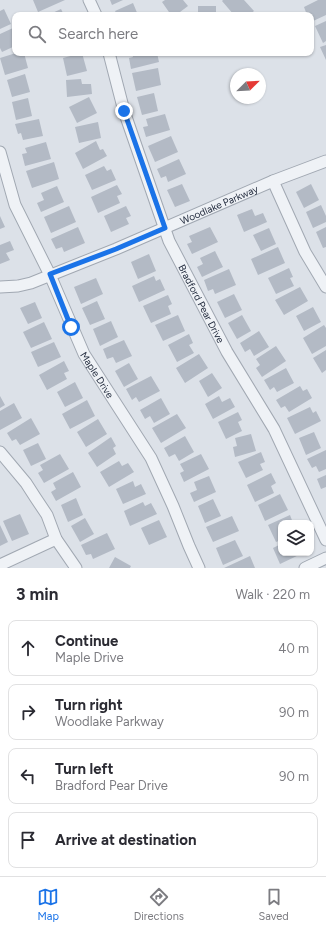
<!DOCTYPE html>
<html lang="en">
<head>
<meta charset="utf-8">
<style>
  :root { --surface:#fff; --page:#f2f2f3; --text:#2b2b33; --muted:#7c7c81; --line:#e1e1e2; --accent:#1a73e8 }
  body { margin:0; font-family:Figtree,sans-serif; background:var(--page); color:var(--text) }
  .controls { position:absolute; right:12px; bottom:12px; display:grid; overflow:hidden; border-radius:8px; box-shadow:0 1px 3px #0004 }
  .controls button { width:36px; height:36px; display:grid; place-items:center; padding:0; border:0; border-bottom:1px solid var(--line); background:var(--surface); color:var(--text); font:20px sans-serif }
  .compass { position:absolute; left:230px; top:68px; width:36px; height:36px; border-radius:50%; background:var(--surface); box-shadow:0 1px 3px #0004; rotate:66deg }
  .stop { position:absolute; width:12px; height:12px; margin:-9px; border:3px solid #1a73e8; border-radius:50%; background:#fff }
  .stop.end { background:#1a73e8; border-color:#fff; box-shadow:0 1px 4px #0008 }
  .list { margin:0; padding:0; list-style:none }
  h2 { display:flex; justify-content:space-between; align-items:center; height:52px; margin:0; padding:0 16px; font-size:17px }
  h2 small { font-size:13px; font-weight:400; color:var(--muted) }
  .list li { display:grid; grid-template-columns:26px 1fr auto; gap:12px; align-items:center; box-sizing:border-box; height:56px; margin:0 8px 8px; padding:0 8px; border:1px solid var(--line); border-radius:8px }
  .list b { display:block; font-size:15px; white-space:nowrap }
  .list p { margin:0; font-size:13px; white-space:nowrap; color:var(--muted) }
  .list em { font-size:13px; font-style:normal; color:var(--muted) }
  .icon { flex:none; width:22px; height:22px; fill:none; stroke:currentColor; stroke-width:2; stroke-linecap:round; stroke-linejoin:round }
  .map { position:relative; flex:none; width:326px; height:568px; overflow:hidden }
  .search { position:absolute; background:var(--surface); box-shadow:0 1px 3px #0004; left:12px; right:12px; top:12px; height:44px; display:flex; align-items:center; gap:10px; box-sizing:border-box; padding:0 14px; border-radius:8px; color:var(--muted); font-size:15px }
  .sheet { height:308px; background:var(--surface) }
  nav { display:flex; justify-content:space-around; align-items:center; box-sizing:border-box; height:56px; border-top:1px solid var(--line); background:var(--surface); font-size:11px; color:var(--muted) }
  nav a { display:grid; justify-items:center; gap:2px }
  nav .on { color:var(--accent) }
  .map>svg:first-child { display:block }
  .building { fill:#b3bac5 }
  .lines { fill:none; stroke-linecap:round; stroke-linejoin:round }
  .minor-casing { stroke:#a1a8b2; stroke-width:13 }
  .minor { stroke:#eff2f6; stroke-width:11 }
  .route { stroke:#1a73e8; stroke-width:5 }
  .labels { text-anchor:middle; stroke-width:3.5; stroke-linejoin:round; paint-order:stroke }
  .street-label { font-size:10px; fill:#252e40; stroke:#ecf0f6 }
</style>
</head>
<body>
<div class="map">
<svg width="326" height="568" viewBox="0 0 326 568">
  <rect width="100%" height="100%" fill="#dce1e8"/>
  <!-- building -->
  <path class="building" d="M 33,0 L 65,0 L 38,12 Z
    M 110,0 L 123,0 L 112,5 Z
    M 165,0 L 183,0 L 188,6 L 176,15 L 171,15 L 162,2 Z
    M 223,0 L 244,0 L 254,11 L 249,15 L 234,15 L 222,1 Z
    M 318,0 L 326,0 L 326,15 L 311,22 L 311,15 L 307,15 L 304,7 Z
    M 133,3 L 138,15 L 117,15 L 115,11 Z
    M 198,6 L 216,6 L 216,15 L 198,15 Z
    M 4,9 L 11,24 L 0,29 L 0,11 Z
    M 61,9 L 64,15 L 48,15 Z
    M 326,21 L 326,41 L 323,43 L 315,26 Z
    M 13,28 L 15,32 L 15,46 L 2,52 L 0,48 L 0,34 Z
    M 326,45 L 326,60 L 320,47 Z
    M 16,53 L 24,53 L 28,68 L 5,75 L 0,58 Z
    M 82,53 L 87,71 L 67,76 L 63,58 Z
    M 132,53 L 157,53 L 159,62 L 131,69 L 129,58 L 133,57 Z
    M 158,68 L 161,85 L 136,91 L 132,73 Z
    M 25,74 L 30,92 L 12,97 L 7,80 Z
    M 81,79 L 82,84 L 91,84 L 92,94 L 67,97 L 66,80 Z
    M 154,93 L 158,111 L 142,115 L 137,97 Z
    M 89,97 L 97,113 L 77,123 L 69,107 Z
    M 28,98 L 32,116 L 16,120 L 12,102 Z
    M 165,114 L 170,130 L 146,137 L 143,127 L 148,126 L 146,119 Z
    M 39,119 L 43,136 L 23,140 L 21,133 L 18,134 L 15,124 Z
    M 98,122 L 101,138 L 79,143 L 75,127 Z
    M 171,136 L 178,152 L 155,162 L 148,146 Z
    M 96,141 L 100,150 L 103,149 L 107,156 L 83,169 L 75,153 Z
    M 46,142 L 51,159 L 25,166 L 22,154 L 27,153 L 25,148 Z
    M 179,159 L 186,174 L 168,182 L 166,176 L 161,178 L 157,169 Z
    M 54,162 L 59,179 L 32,188 L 26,171 Z
    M 104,166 L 107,171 L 111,169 L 116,180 L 92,190 L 85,175 Z
    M 182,184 L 190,201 L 175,207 L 167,190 Z
    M 311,184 L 319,200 L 304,208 L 296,192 Z
    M 117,185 L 122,194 L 117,196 L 120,203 L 98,213 L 91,197 Z
    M 57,186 L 64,202 L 41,212 L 37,203 L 44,200 L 41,193 Z
    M 321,205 L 326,216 L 326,222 L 313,228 L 306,212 Z
    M 69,206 L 76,222 L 51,233 L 44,217 Z
    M 126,206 L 131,216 L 126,218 L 129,224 L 111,232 L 104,216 Z
    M 252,209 L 255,216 L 263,213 L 267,222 L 244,232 L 237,215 Z
    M 0,216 L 5,227 L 0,229 Z
    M 78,227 L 85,243 L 64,252 L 62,247 L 56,249 L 51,239 Z
    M 210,227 L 218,242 L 192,254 L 187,244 L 192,242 L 189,236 Z
    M 326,227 L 326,247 L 323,248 L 316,232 Z
    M 269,228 L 276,244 L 261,251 L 253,235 Z
    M 10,241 L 14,250 L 6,253 L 10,260 L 0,264 L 0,245 Z
    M 278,247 L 285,263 L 258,275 L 251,259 Z
    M 215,251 L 223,267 L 202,277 L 197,267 L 203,264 L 200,258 Z
    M 149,254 L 156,271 L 138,279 L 131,262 Z
    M 289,268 L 293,277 L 290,278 L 294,286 L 276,294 L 268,278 Z
    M 229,269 L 236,285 L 215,294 L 213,289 L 208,291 L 204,280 Z
    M 154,276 L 156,281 L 160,279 L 165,290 L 139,302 L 132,286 Z
    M 96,278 L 103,294 L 81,304 L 74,287 Z
    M 300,287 L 308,301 L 284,315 L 275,300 Z
    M 234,294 L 242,310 L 225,318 L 217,302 Z
    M 168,295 L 172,304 L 168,306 L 171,314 L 151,323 L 143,306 Z
    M 97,301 L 105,319 L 90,325 L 82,308 Z
    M 35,302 L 42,318 L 28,324 L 20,308 Z
    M 313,307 L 321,322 L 304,331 L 296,316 Z
    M 178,315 L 185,331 L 163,341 L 155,325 Z
    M 242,315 L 251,331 L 237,339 L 228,323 Z
    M 111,321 L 118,337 L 100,346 L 93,329 Z
    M 44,322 L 52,339 L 31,348 L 23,332 Z
    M 324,325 L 326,328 L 326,346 L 312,354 L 303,338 Z
    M 259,331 L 269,347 L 254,356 L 250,349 L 245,352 L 240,343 Z
    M 189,334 L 193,343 L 189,345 L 194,353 L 177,362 L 168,345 Z
    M 124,340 L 132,356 L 116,363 L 113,357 L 107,359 L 103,349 Z
    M 54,342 L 61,357 L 38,367 L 31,352 Z
    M 276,346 L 286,361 L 262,377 L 256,368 L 260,365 L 256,359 Z
    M 326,350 L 326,370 L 322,373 L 313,358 Z
    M 199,354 L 208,368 L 185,383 L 176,368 Z
    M 64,361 L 69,371 L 64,373 L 67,379 L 47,390 L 39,375 Z
    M 129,363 L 138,379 L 124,387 L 115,371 Z
    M 286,368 L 294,383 L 277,392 L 274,387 L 270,390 L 264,380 Z
    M 212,373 L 222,388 L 208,397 L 199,381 Z
    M 151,376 L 160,391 L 139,402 L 136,397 L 132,400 L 126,389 Z
    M 75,382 L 83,398 L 65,407 L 57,392 Z
    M 300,386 L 303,391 L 307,389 L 312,398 L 289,412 L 285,406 L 281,408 L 276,400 Z
    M 0,396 L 5,405 L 0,408 Z
    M 219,396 L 222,402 L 230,398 L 235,407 L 213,419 L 205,404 Z
    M 161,398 L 170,414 L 154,423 L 150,416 L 145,419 L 140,410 Z
    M 87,400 L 95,416 L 70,429 L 62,414 Z
    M 14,403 L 22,418 L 0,430 L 0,411 Z
    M 310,407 L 313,413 L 316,411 L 321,421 L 295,434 L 287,418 Z
    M 238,412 L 242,420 L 238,422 L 242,431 L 226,439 L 218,422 Z
    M 177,414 L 186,428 L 161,443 L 152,428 Z
    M 31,418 L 40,434 L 20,445 L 16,439 L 12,441 L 7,433 Z
    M 98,419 L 107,434 L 86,447 L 77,432 Z
    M 314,432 L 321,448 L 306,455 L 299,438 Z
    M 251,434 L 256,451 L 235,457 L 233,447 L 237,446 L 235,438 Z
    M 185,436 L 194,452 L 179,461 L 175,454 L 169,457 L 164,448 Z
    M 111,437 L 116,446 L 113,448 L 116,454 L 97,467 L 88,453 Z
    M 38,443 L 46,459 L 31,466 L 23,450 Z
    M 326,450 L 326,469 L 319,472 L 316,466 L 312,468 L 307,459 Z
    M 261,452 L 265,462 L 260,464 L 263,470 L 246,478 L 238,462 Z
    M 60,454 L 69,469 L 44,483 L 38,473 L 43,470 L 40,465 Z
    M 201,454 L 209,469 L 184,482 L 180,473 L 184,471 L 180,464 Z
    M 119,461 L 122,466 L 128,463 L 134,472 L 109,487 L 100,472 Z
    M 73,472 L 81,487 L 56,501 L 51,492 L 56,489 L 53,483 Z
    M 271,473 L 276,483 L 271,486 L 274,493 L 255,502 L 247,485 Z
    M 326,475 L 326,487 L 321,489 L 317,479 Z
    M 209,476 L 216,492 L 194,502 L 190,493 L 197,490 L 194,482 Z
    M 133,481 L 135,487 L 141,484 L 146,494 L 123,504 L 116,489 Z
    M 280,494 L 288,510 L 265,521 L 258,505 Z
    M 76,498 L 83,515 L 68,522 L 61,505 Z
    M 213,499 L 221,516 L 205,523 L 198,506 Z
    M 143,502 L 145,506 L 151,503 L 157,514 L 130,526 L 124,511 Z
    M 20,514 L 29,534 L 12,541 L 3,521 Z
    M 290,515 L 293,523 L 281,523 L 281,540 L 276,542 L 268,525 Z
    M 232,516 L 239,531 L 213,542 L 206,527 Z
    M 85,518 L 94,534 L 80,542 L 71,526 Z
    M 159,520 L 167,537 L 149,545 L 141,528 Z
    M 0,525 L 8,542 L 0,546 Z
    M 107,533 L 115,549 L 93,559 L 91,554 L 86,555 L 81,545 Z
    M 235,540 L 243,556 L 223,565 L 216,548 Z
    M 281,544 L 281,553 L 301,553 L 301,554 L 280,564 L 273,548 Z
    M 250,556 L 255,568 L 224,568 Z
    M 115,557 L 131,566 L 130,568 L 109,568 Z"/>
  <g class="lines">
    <defs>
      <g id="minor">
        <path d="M 89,0 L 96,15"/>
        <path id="s1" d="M 109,53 L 124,111 L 169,241 L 227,352 L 274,429 L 326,540"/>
        <path id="s2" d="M 0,152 L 15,205 L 50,275 L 84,354 L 151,458 L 173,506 L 189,546 L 199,568"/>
        <path d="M 273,181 L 305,252 L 326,287"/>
        <path id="s3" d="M 0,287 L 18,286 L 31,283 L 116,249 L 273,181 L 326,161"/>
        <path d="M 0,452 L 26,483 L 35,497 L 47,515 L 56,539 L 76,568"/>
        <path d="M 0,565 L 56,539"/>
        <path d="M 305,568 L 326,558"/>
      </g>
    </defs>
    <!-- minor casing -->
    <use href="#minor" class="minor-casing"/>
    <!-- minor -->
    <use href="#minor" class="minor"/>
  </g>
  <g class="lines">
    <!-- route -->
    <path class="route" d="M 71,327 L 50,274 L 116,249 L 165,228 L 124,111"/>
  </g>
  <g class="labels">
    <!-- street labels -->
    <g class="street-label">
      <text dy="4" stroke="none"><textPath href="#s3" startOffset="235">Woodlake Parkway</textPath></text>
      <text dy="4" stroke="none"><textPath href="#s1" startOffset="268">Bradford Pear Drive</textPath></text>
      <text dy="4" stroke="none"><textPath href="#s2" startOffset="244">Maple Drive</textPath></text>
    </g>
  </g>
</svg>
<div class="controls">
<button><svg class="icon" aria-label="layers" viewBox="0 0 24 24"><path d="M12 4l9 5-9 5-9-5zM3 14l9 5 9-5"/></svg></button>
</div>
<svg class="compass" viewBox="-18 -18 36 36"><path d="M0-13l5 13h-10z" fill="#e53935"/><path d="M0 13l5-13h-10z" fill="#7c7c81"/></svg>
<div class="stop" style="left:71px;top:327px"></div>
<div class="stop end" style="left:124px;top:111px"></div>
<div class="search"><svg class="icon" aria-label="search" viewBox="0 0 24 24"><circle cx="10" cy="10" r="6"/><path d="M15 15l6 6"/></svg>Search here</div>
</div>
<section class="sheet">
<h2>3 min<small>Walk · 220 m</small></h2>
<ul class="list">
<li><svg class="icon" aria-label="ahead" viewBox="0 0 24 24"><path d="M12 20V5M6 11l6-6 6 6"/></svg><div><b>Continue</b><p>Maple Drive</p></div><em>40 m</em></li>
<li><svg class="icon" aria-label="right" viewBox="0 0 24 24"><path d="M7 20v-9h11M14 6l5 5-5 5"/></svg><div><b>Turn right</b><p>Woodlake Parkway</p></div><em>90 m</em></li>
<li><svg class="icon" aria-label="left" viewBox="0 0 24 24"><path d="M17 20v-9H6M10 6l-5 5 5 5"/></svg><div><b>Turn left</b><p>Bradford Pear Drive</p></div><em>90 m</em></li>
<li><svg class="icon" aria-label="arrive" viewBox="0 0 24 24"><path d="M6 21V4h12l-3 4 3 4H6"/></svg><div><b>Arrive at destination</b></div></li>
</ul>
</section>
<nav>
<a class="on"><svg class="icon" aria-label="map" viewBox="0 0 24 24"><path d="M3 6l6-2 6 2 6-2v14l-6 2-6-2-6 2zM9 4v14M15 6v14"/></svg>Map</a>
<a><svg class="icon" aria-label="directions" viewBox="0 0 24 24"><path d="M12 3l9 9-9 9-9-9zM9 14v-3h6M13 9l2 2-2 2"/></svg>Directions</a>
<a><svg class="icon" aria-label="saved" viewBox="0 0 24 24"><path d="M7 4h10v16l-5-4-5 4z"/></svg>Saved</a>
</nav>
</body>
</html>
